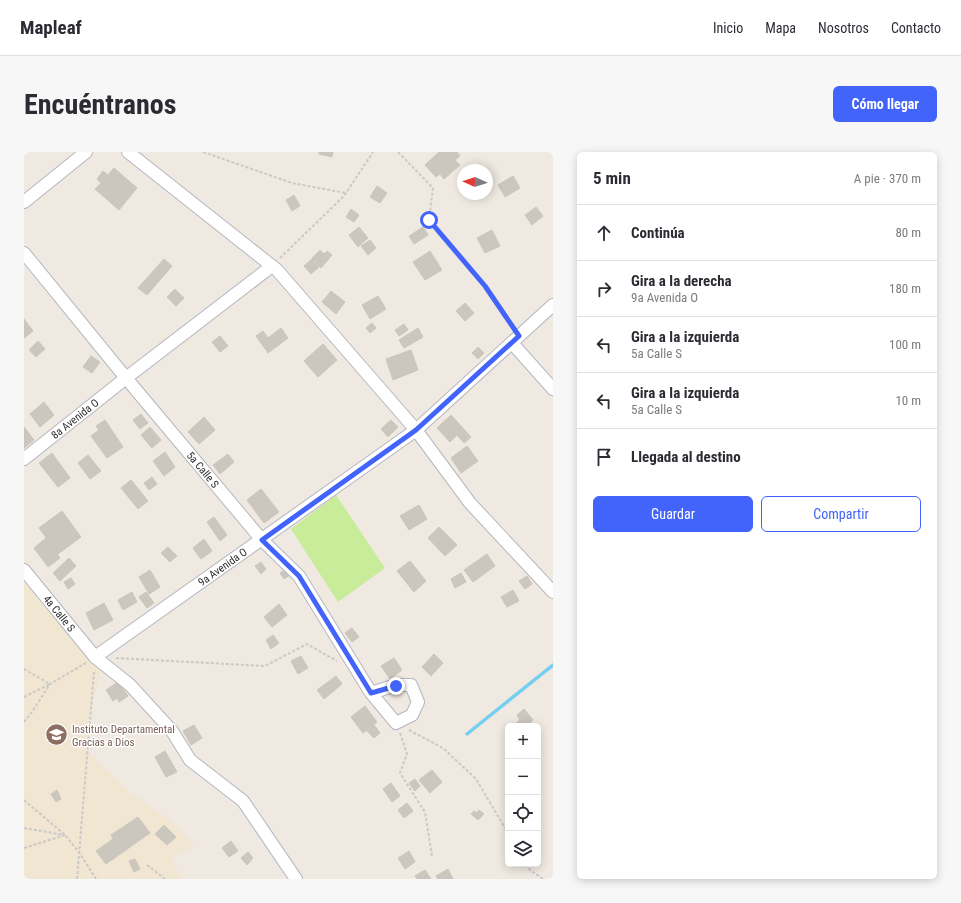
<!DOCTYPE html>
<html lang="es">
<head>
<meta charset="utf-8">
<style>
  :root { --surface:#fff; --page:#f7f7f7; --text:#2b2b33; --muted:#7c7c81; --line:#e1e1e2; --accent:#4264fb }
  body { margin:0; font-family:"Roboto Condensed",sans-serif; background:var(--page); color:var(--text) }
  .controls { position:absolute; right:12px; bottom:12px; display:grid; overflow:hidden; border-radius:6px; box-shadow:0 2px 10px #0003 }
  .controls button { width:36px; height:36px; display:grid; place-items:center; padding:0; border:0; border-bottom:1px solid var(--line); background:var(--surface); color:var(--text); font:20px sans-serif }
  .compass { position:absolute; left:433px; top:12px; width:36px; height:36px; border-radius:50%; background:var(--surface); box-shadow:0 2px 10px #0003; rotate:273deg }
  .stop { position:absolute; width:12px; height:12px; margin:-9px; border:3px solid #4264fb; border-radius:50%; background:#fff }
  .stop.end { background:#4264fb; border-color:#fff; box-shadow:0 1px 4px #0008 }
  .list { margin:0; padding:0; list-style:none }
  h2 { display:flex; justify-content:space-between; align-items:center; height:52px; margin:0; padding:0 16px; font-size:17px }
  h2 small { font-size:13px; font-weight:400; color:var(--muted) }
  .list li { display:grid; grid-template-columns:26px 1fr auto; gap:12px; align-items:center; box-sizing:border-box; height:56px; padding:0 16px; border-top:1px solid var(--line) }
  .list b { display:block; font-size:15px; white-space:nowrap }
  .list p { margin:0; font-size:13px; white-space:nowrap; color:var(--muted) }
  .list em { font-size:13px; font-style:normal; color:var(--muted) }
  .actions { display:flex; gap:8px; padding:12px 16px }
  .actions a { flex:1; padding:9px 0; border:1px solid var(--accent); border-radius:6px; text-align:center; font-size:14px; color:var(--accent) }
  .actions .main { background:var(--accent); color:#fff }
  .icon { flex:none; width:22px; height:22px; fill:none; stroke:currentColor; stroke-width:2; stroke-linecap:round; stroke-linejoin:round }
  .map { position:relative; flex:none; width:529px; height:727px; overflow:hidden; border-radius:6px }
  header { display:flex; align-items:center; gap:24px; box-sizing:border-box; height:56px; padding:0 20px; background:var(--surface); border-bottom:1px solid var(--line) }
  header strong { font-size:19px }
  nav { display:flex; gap:22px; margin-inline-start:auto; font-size:14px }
  .intro { display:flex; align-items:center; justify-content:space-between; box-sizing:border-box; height:96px; padding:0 24px }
  h1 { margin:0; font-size:28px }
  .button { padding:10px 18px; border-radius:6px; background:var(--accent); color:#fff; font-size:14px; font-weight:700 }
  main { display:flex; gap:24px; padding:0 24px }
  aside { flex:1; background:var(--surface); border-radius:6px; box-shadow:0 2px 10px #0003 }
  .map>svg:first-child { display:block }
  .education { fill:#f0e6d1 }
  .pitch { fill:#c9ec9a }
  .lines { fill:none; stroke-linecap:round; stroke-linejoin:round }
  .stream { stroke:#75cff0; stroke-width:3.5 }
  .building { fill:#cbc7bf; stroke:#cbc5ba }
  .street-casing { stroke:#b4b7c1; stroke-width:14 }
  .path { stroke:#c9c9c9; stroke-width:2; stroke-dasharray:3 2; stroke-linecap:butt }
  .street { stroke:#fff; stroke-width:12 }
  .route { stroke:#4264fb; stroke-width:5 }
  .labels { text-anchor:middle; stroke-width:3; stroke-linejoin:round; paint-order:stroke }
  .street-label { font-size:11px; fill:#2e2e2e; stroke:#fff }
  .education-label { font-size:11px; fill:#785e54; stroke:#fff; text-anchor:start }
</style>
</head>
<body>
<header>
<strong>Mapleaf</strong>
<nav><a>Inicio</a><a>Mapa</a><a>Nosotros</a><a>Contacto</a></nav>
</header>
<div class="intro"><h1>Encuéntranos</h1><a class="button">Cómo llegar</a></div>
<main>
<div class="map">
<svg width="529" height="727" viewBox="0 0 529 727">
  <rect width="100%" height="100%" fill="#efe9e1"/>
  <!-- education -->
  <path class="education" d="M 0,419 L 78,508 L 66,567 L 63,599 L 102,637 L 143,666 L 171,694 L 147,706 L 159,727 L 0,727 Z"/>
  <!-- pitch -->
  <path class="pitch" d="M 312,343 L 361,416 L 314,450 L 267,377 Z"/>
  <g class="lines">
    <!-- stream -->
    <path class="stream" d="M 443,582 L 529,513"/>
  </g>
  <!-- building -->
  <path class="building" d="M 295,0 L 309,0 L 308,5 L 295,2 Z
    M 415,0 L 433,0 L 436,4 L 431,8 L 436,13 L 420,27 L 416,22 L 412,25 L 401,13 Z
    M 90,16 L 113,36 L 95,58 L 71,37 L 77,31 L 73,27 L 79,19 L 84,23 Z
    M 489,24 L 496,36 L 481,45 L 474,33 Z
    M 353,34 L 363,41 L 356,51 L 346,45 Z
    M 270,43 L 276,54 L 268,59 L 262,48 Z
    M 512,55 L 519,64 L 508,73 L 501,63 Z
    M 327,57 L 335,63 L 330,70 L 322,65 Z
    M 335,75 L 344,86 L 334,95 L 325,83 Z
    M 399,75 L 404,83 L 390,92 L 385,84 Z
    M 468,78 L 476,94 L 461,101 L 453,86 Z
    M 346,88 L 352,96 L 344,103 L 337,94 Z
    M 296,98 L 300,102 L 303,99 L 308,103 L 297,116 L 288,106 Z
    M 406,99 L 418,118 L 401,128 L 389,110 Z
    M 140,107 L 148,114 L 123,143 L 114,136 Z
    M 288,107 L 295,115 L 287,122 L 280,114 Z
    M 151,137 L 160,146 L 152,154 L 143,145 Z
    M 307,139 L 321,150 L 312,162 L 298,150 Z
    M 354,144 L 362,157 L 346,167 L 338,153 Z
    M 441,151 L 450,161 L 441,169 L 432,159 Z
    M 0,167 L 9,179 L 0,186 Z
    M 348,171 L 352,176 L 346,181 L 342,176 Z
    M 380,172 L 384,178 L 375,184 L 371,178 Z
    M 257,176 L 264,186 L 244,201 L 232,184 L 239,179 L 244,186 Z
    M 394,176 L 399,185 L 380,196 L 375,188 Z
    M 196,184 L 204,194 L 196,200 L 188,190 Z
    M 14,189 L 21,197 L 12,205 L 5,198 Z
    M 299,192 L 313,208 L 294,225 L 280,209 Z
    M 454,195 L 460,201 L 454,207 L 448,201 Z
    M 387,198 L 394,218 L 369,228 L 362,207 Z
    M 67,204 L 76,210 L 68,221 L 59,215 Z
    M 20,250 L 30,263 L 16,275 L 6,262 Z
    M 117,262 L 124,271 L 116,277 L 109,268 Z
    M 427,263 L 447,285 L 440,291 L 433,283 L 426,290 L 413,276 Z
    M 180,265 L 191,278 L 175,292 L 164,280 Z
    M 81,268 L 99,295 L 83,306 L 67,284 L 75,278 L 72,274 Z
    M 367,268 L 374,275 L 364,285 L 357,277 Z
    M 0,275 L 10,288 L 0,296 Z
    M 126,275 L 137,288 L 128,296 L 117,283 Z
    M 443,294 L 454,309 L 437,321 L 427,306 Z
    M 141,300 L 151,315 L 140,324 L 129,309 Z
    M 28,301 L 46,326 L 34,335 L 15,311 Z
    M 204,302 L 210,310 L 196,322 L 189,313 Z
    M 64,303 L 77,319 L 66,327 L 54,311 Z
    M 128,325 L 133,332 L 125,338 L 120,331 Z
    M 107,328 L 124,349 L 114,357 L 97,336 Z
    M 237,337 L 255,360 L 240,371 L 223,348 Z
    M 395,353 L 403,367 L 385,378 L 376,364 Z
    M 38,359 L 57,385 L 34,402 L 15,376 Z
    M 190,365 L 203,383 L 196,389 L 183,370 Z
    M 415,375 L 433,393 L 421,404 L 404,386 Z
    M 22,386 L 36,406 L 24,415 L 10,396 Z
    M 180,387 L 188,399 L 177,407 L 169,396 Z
    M 144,395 L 153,404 L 146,410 L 137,401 Z
    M 463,402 L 471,414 L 449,430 L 440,418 Z
    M 45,406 L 52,414 L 36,429 L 29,421 Z
    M 386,409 L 402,429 L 390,440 L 373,419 Z
    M 237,410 L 242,417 L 237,422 L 231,414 Z
    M 262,417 L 266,423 L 260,427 L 256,421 Z
    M 126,418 L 136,435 L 125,442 L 115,425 Z
    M 437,421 L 442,430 L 431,436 L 427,427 Z
    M 503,424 L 508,432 L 501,437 L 495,429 Z
    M 47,426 L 51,432 L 44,437 L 40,430 Z
    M 489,438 L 495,449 L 483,455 L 477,445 Z
    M 108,440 L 113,450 L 99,458 L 94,448 Z
    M 122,440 L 130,451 L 123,456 L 115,445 Z
    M 80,451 L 89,468 L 70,478 L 62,461 Z
    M 255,452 L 263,463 L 248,475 L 240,465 Z
    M 328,476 L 335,485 L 328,490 L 321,481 Z
    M 249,483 L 255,491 L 247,497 L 242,488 Z
    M 410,502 L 419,511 L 407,524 L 398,515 Z
    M 277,504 L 284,516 L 274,522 L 267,509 Z
    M 370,506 L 378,518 L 366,527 L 357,514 Z
    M 312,524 L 318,532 L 300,547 L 293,538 Z
    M 94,530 L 104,544 L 95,550 L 93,546 L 89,549 L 82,538 Z
    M 341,554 L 353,570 L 339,581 L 327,565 Z
    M 500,557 L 509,568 L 502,574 L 493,574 L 491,572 L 496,568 L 493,563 Z
    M 170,573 L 178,586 L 167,593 L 159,579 Z
    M 350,573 L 356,581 L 350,586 L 343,579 Z
    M 141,599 L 153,620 L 142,625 L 131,605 Z
    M 408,618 L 418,630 L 406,641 L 395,628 Z
    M 391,627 L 396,634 L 391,639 L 385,631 Z
    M 367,631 L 376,644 L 368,650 L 359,637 Z
    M 33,638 L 37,647 L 32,650 L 27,642 Z
    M 383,651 L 389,659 L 380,666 L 374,658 Z
    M 455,658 L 460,662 L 454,668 L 447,662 L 450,659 L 453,661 Z
    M 114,665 L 126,681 L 82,712 L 72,699 L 89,687 L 87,683 Z
    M 140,673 L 152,685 L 143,693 L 131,682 Z
    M 207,689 L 214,699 L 205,705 L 198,696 Z
    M 385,699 L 391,710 L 381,717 L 374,706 Z
    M 224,700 L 229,706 L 223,713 L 217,706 Z
    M 111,707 L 116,717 L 110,720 L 105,709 Z
    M 424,717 L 429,727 L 414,727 L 412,724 Z
    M 401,718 L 407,727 L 393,727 L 391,724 Z"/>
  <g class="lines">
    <defs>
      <g id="street">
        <path d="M 104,0 L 253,118 L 392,278 L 446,351 L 529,440"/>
        <path d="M 0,50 L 62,0"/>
        <path id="s1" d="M 0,101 L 102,226 L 238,388 L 275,424 L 347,541 L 372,571 L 388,563 L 394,550 L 387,533 L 372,533 L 347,541"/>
        <path d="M 488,191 L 529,237"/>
        <path id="s2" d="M 0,307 L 102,226 L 248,114"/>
        <path id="s3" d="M 0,418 L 71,505 L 106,533 L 148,579 L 166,608 L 219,649 L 272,727"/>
        <path id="s4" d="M 71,505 L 392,278 L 529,153"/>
      </g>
    </defs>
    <!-- street casing -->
    <use href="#street" class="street-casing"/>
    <!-- path -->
    <path class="path" d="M 179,0 L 268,31 L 322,41
      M 374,0 L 409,36 L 405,68 L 461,135 L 489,175
      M 256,106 L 320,44 L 349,0
      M 92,506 L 241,514 L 283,492 L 313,509
      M 0,517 L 26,532
      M 0,545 L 26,532
      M 0,570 L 8,560 L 26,532 L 62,511
      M 385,578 L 419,596 L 452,627 L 484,681
      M 376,581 L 383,602 L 376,621 L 401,660 L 408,704
      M 0,648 L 41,683 L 55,700 L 72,727
      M 0,676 L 40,683
      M 0,696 L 41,683
      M 502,712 L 506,718 L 519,727
      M 123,713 L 141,727
      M 53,727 L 70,520"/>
    <!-- street -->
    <use href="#street" class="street"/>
  </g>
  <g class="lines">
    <!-- route -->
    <path class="route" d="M 372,534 L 347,541 L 275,424 L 238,388 L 392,278 L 495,184 L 461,134 L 405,68"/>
  </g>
  <!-- icons -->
  <defs>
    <symbol id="school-disc" viewBox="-11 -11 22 22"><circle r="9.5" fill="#8d6e63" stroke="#fff"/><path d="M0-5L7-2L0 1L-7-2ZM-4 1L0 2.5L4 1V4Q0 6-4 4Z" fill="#fff"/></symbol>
  </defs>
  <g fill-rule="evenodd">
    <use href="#school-disc" x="20" y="570" width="25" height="25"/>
  </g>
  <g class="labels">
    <!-- street labels -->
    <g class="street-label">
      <text dy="4" stroke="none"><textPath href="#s2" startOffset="65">8a Avenida O</textPath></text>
      <text dy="4" stroke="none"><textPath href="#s1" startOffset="281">5a Calle S</textPath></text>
      <text dy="4" stroke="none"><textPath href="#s4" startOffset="156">9a Avenida O</textPath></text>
      <text dy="4" stroke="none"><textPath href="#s3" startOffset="56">4a Calle S</textPath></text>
    </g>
    <!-- education labels -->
    <g class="education-label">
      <text x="48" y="581">Instituto Departamental<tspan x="48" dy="13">Gracias a Dios</tspan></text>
    </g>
  </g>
</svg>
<div class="controls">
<button>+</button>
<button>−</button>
<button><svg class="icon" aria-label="locate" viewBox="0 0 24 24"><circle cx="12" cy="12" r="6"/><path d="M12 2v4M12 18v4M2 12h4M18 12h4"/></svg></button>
<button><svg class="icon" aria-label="layers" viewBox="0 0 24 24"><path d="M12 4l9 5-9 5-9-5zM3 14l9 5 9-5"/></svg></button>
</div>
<svg class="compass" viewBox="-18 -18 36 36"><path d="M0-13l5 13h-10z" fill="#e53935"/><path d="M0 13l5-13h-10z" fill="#7c7c81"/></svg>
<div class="stop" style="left:405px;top:68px"></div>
<div class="stop end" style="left:372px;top:534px"></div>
</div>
<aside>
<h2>5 min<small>A pie · 370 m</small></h2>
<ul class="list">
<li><svg class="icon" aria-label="ahead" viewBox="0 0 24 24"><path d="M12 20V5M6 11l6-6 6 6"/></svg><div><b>Continúa</b></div><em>80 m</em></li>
<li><svg class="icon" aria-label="right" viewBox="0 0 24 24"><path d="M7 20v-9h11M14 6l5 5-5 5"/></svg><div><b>Gira a la derecha</b><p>9a Avenida O</p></div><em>180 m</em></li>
<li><svg class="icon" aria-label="left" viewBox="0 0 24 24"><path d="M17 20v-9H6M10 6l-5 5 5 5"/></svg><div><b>Gira a la izquierda</b><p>5a Calle S</p></div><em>100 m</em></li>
<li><svg class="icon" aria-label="left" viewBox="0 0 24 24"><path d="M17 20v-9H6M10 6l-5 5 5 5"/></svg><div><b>Gira a la izquierda</b><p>5a Calle S</p></div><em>10 m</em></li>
<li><svg class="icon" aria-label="arrive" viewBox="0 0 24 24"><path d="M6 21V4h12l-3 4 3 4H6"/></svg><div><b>Llegada al destino</b></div></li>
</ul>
<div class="actions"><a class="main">Guardar</a><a>Compartir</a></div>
</aside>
</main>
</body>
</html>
